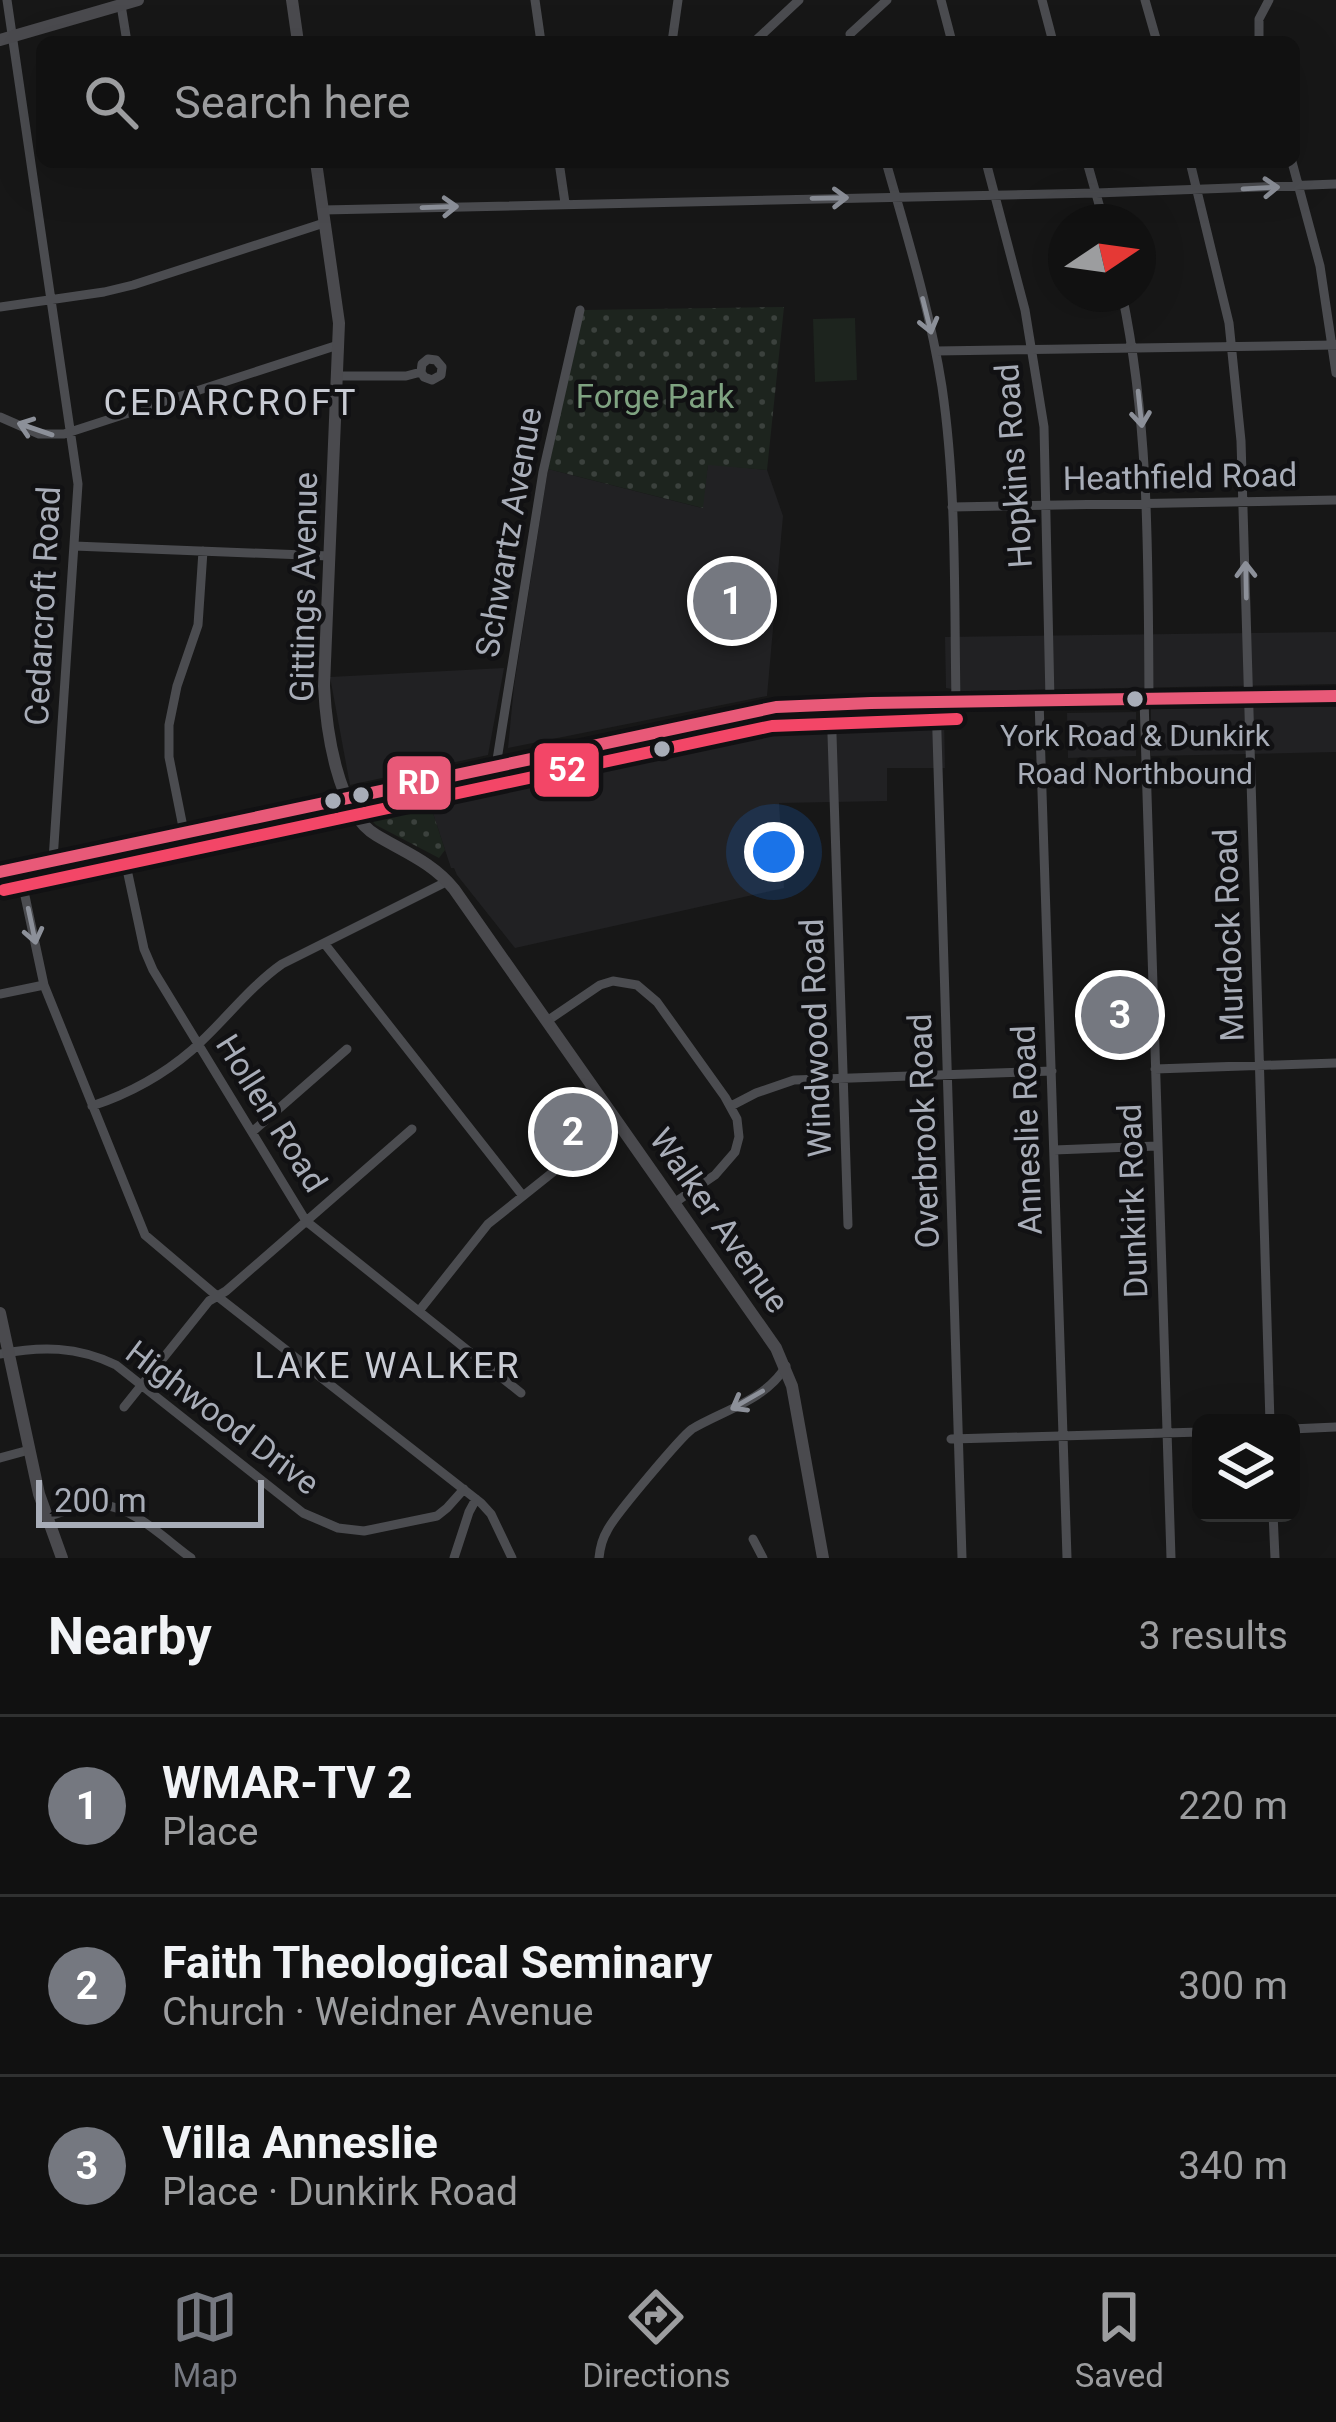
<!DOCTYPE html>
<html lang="en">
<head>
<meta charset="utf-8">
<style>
  :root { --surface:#111; --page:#1a1a1a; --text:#f1f3f6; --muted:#9c9d9f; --line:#303131; --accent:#757880 }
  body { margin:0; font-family:Roboto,sans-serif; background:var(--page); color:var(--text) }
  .controls { position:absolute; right:36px; bottom:36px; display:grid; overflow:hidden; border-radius:18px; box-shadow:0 12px 48px #0002 }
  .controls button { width:108px; height:108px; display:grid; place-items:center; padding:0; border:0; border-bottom:3px solid var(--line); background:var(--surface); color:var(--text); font:60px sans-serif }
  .compass { position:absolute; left:1048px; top:204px; width:108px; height:108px; border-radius:50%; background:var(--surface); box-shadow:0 12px 48px #0002; rotate:77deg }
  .scale { position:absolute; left:36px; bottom:30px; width:228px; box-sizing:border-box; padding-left:12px; border:6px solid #a8adb8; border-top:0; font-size:33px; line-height:42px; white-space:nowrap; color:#a8adb8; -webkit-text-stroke:9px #111113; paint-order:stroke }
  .you { position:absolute; left:774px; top:852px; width:42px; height:42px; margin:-30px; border:9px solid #fff; border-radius:50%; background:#1a73e8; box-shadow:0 0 0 18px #1a73e833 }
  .badge { display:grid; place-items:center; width:78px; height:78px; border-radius:50%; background:var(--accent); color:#fff; font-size:39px; font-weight:700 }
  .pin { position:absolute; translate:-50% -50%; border:6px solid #fff; box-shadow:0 3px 12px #0006 }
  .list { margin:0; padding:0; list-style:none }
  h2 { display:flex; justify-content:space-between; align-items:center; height:156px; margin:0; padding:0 48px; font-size:51px }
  h2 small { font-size:39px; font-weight:400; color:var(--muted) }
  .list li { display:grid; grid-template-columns:78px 1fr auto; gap:36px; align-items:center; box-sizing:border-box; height:180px; padding:0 48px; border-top:3px solid var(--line) }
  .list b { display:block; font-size:45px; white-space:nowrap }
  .list p { margin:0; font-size:39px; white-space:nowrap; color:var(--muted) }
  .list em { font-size:39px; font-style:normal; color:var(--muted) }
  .icon { flex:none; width:66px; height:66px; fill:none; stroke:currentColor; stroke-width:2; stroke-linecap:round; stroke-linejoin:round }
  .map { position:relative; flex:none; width:1336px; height:1558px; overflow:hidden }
  .search { position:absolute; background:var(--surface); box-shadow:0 12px 48px #0002; left:36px; right:36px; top:36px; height:132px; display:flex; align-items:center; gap:30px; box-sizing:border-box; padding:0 42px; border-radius:18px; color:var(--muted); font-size:45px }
  .sheet { height:696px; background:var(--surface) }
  nav { display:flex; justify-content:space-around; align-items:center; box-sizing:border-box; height:168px; border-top:3px solid var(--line); background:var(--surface); font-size:33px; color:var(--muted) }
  nav a { display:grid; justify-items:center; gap:6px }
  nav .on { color:var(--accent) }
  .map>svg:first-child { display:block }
  .built { fill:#212123 }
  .green { fill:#1d241e }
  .park { fill:url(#park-dots) }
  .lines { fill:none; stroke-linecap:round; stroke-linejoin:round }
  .street { stroke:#4b4c50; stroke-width:9 }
  .secondary { stroke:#4a4a4e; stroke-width:12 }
  .primary { stroke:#4d4f52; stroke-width:14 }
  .bus-1-casing { stroke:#111113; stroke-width:21 }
  .bus-2-casing { stroke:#111113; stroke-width:21 }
  .bus-1 { stroke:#e85978; stroke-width:12 }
  .bus-2 { stroke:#f34667; stroke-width:12 }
  .oneway { stroke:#8c9099 }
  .bus-dot { fill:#a8adb8; stroke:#111113; stroke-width:4.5 }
  .labels { text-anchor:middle; stroke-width:9; stroke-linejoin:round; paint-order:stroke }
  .bus-label { font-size:30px; fill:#a8adb8; stroke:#111113 }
  .park-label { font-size:33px; fill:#7fa381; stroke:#111113 }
  .street-label { font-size:33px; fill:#a8adb8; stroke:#111113 }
  .neighbourhood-label { font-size:36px; letter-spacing:3px; fill:#c9ccd4; stroke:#111113 }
  .line-badge { stroke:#111113; stroke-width:4.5 }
  .badge-label { font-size:33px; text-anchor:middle; font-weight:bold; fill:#fff }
</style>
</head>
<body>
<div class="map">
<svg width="1336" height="1558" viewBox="0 0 1336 1558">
  <defs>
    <pattern id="park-dots" width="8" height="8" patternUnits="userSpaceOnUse" patternTransform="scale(3)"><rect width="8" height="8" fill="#1d241e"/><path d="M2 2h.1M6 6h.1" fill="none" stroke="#3b413d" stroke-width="1.8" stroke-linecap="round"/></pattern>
  </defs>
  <rect width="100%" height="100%" fill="#171717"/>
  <!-- built -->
  <path class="built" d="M 708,464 L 767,470 L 783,516 L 767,696 L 508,748 L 514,686 L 548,469 L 702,508 Z
    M 1336,632 L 1336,684 L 963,691 L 946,688 L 945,637 Z
    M 504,668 L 488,755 L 350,785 L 330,677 Z
    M 1151,707 L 1336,707 L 1336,752 L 1151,756 Z
    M 1136,712 L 1136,756 L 1068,758 L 1067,713 Z
    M 944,715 L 945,768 L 887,768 L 887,801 L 779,803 L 784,888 L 515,948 L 457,875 L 454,868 L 451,868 L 426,792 L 769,720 Z"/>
  <!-- green -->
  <path class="green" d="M 855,318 L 857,380 L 815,382 L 813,319 Z"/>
  <!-- park -->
  <path class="park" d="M 784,307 L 767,470 L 708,465 L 703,508 L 548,469 L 584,310 Z
    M 426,792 L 445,850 L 439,858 L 376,825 L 361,809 Z"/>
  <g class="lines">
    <!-- street -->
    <path class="street" d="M 7,0 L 78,484 L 53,860
      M 535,0 L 541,42
      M 941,0 L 952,42
      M 1042,0 L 1053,42
      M 1145,0 L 1157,42
      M 121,5 L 127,42
      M 672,42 L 678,0
      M 754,42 L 799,0
      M 852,42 L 850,34 L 887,0
      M 1259,42 L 1259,19 L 1269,0
      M 559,162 L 565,203
      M 886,162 C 907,236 930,310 942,387 C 957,490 954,597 956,701
      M 986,162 L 1025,310 L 1044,427 L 1050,700
      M 1087,162 L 1104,222
      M 1190,162 L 1229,323 L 1241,441 L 1270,1423
      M 1292,162 L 1320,266 L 1336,373
      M 323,210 L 1096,193 L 1336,184
      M 1122,294 C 1150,427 1148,563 1149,699
      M 0,307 L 104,292 L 133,285 L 324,223
      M 936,351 L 1336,345
      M 337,376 L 406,376 L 421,372 L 424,377 L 432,380 L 441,375 L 442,367 L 436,360 L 428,359 L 422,364 L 421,372
      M 0,417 L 39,434 L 64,434 L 338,345
      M 952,507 L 1336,500
      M 74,546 L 329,556
      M 1144,699 L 1171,1558
      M 1039,700 L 1067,1558
      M 936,702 L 962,1558
      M 831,704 L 848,1225
      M 496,766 L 543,472 L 580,310
      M 184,832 L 169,757 L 169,725 L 177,686 L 198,625 L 203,551
      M 122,846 L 144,949 L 153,970 L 306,1221 L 521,1393
      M 19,868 L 44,985 L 145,1235 L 217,1296 L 481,1503 L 491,1514 L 512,1558
      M 324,943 L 523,1196
      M 0,994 L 44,985
      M 547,1021 L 600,985 L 613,981 L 637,985 L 657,1002 L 725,1097 L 737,1119 L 739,1137 L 735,1152 L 715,1175 L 674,1203
      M 1155,1069 L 1336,1063
      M 92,1106 C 128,1094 162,1076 192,1050 C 223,1023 248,988 282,964 L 448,881
      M 731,1106 L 756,1093 L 794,1080 L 1052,1071
      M 252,1132 L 347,1049
      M 1054,1150 L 1157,1146
      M 419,1311 L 488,1224 L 617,1121
      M 0,1354 C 41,1346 77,1346 116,1365 L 303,1513 L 338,1528 L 364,1531 L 437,1516 L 447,1508 L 464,1489
      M 124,1407 L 209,1301 L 226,1291 L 412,1129
      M 1291,1429 L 1336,1427
      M 951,1439 L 1201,1432
      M 0,1458 L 29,1450
      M 1273,1513 L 1275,1558
      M 46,1517 C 64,1512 83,1503 102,1505 C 134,1507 166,1540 191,1558
      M 753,1539 L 763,1558
      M 454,1558 L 469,1512 L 476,1499
      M 599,1558 C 600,1548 602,1539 607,1531 C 613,1517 682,1436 692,1429 C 724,1410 766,1400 786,1366"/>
    <!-- secondary -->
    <path class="secondary" d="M 292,0 L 298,42
      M 0,40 L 138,0
      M 316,162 L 339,323 L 324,686 C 326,728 337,812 376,835 C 404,852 432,862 454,889 L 776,1348 L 792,1386 L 823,1558
      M 0,1313 L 39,1494 L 62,1558"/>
    <!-- primary -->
    <path class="primary" d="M 0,872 L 776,707 L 871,703 L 1336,696"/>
    <defs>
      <path id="bus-1" d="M 0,872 L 776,707 L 871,703 L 1336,696"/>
      <path id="bus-2" d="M 4,890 L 772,726 L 957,719"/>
    </defs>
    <!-- bus-1 casing -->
    <use href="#bus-1" class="bus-1-casing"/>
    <!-- bus-2 casing -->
    <use href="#bus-2" class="bus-2-casing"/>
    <!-- bus-1 -->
    <use href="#bus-1" class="bus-1"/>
    <!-- bus-2 -->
    <use href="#bus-2" class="bus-2"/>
  </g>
  <!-- one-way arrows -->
  <defs><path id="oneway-shaft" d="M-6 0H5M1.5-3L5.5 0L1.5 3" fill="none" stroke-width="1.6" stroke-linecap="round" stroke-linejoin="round" transform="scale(3)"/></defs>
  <g class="oneway">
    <use href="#oneway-shaft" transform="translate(1261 188) rotate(-3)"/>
    <use href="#oneway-shaft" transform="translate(830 198) rotate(-1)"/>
    <use href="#oneway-shaft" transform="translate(440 207) rotate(-2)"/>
    <use href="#oneway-shaft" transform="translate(927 316) rotate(76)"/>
    <use href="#oneway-shaft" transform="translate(1140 409) rotate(84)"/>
    <use href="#oneway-shaft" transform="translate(35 429) rotate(-161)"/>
    <use href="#oneway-shaft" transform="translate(1246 580) rotate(-91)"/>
    <use href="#oneway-shaft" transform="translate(32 926) rotate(78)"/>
    <use href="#oneway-shaft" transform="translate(747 1400) rotate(150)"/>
  </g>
  <!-- markers -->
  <g class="bus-dot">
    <circle cx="1135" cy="699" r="10"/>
    <circle cx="662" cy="749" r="10"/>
    <circle cx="361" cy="795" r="10"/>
    <circle cx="333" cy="801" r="10"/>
  </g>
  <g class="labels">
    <!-- bus labels -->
    <g class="bus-label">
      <text x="1135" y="746">York Road &amp; Dunkirk<tspan x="1135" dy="38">Road Northbound</tspan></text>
    </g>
    <!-- park labels -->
    <g class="park-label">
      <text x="655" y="408">Forge Park</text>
    </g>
    <!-- street labels -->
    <g class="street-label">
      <text transform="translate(1013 466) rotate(-94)" y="12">Hopkins Road</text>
      <text transform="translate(1180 476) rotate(-1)" y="12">Heathfield Road</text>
      <text transform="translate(508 532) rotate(-80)" y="12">Schwartz Avenue</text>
      <text transform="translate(303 587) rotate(-89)" y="12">Gittings Avenue</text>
      <text transform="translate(42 606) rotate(-87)" y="12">Cedarcroft Road</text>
      <text transform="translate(1228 935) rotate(-92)" y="12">Murdock Road</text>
      <text transform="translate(815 1038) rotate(-92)" y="12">Windwood Road</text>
      <text transform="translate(272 1113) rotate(58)" y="12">Hollen Road</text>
      <text transform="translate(1026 1130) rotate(-92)" y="12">Anneslie Road</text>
      <text transform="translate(923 1131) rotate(-92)" y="12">Overbrook Road</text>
      <text transform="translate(1132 1201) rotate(-92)" y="12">Dunkirk Road</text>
      <text transform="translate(720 1220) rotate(55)" y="12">Walker Avenue</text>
      <text transform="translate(223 1417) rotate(37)" y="12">Highwood Drive</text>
    </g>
    <!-- neighbourhood labels -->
    <g class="neighbourhood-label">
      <text x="231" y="415">CEDARCROFT</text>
      <text x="388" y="1378">LAKE WALKER</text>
    </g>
  </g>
  <g class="line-badge">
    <rect x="532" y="741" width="69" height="58" rx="12" fill="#f34667"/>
    <rect x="385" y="754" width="68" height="58" rx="12" fill="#e85978"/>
  </g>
  <g class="badge-label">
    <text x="567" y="781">52</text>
    <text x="419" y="794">RD</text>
  </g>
</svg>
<div class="controls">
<button><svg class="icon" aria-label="layers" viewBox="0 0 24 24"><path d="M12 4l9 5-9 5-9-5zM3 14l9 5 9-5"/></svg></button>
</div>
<svg class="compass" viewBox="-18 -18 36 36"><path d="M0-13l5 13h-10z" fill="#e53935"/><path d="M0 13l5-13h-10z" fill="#9c9d9f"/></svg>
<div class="scale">200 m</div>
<div class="you"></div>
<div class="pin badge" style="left:732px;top:601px">1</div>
<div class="pin badge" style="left:573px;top:1132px">2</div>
<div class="pin badge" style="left:1120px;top:1015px">3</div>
<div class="search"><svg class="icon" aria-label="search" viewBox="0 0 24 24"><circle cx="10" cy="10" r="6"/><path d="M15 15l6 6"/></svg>Search here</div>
</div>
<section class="sheet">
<h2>Nearby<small>3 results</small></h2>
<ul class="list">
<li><span class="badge">1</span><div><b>WMAR-TV 2</b><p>Place</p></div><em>220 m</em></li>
<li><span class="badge">2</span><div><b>Faith Theological Seminary</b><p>Church · Weidner Avenue</p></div><em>300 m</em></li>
<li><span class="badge">3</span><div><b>Villa Anneslie</b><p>Place · Dunkirk Road</p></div><em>340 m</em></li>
</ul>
</section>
<nav>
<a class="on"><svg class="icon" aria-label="map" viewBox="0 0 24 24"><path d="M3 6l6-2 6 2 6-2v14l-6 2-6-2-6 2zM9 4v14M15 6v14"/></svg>Map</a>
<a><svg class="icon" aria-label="directions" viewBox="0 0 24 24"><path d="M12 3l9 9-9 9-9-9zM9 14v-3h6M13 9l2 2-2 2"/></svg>Directions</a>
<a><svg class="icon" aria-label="saved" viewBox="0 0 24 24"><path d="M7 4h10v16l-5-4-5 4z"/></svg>Saved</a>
</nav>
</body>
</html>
